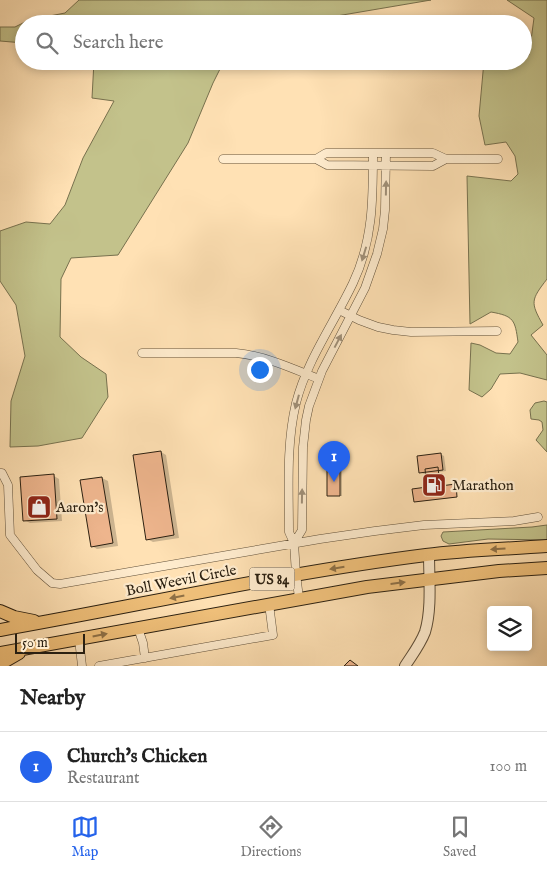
<!DOCTYPE html>
<html lang="en">
<head>
<meta charset="utf-8">
<style>
  :root { --surface:#fff; --page:#f2f2f2; --text:#222; --muted:#767676; --line:#e0e0e0; --accent:#2563eb }
  body { margin:0; font-family:"IM FELL English",serif; background:var(--page); color:var(--text) }
  .controls { position:absolute; right:15px; bottom:15px; display:grid; overflow:hidden; border-radius:5px; box-shadow:0 2px 8px #0003 }
  .controls button { width:45px; height:45px; display:grid; place-items:center; padding:0; border:0; border-bottom:1px solid var(--line); background:var(--surface); color:var(--text); font:25px sans-serif }
  .scale { position:absolute; left:15px; bottom:12px; width:70px; box-sizing:border-box; padding-left:5px; border:2px solid #2b2011; border-top:0; font-size:14px; line-height:18px; white-space:nowrap; color:#2b2011; -webkit-text-stroke:4px #ffecce; paint-order:stroke }
  .you { position:absolute; left:259px; top:369px; width:18px; height:18px; margin:-12px; border:4px solid #fff; border-radius:50%; background:#1a73e8; box-shadow:0 0 0 8px #1a73e833 }
  .badge { display:grid; place-items:center; width:32px; height:32px; border-radius:50%; background:var(--accent); color:#fff; font-size:16px; font-weight:700 }
  .pin { position:absolute; translate:-50% -41px; filter:drop-shadow(0 1px 2px #0008) }
  .pin::after { content:''; position:absolute; top:26px; width:18px; height:15px; background:inherit; clip-path:polygon(0 0,100% 0,50% 100%) }
  .list { margin:0; padding:0; list-style:none }
  h2 { display:flex; justify-content:space-between; align-items:center; height:65px; margin:0; padding:0 20px; font-size:21px }
  h2 small { font-size:16px; font-weight:400; color:var(--muted) }
  .list li { display:grid; grid-template-columns:32px 1fr auto; gap:15px; align-items:center; box-sizing:border-box; height:70px; padding:0 20px; border-top:1px solid var(--line) }
  .list b { display:block; font-size:19px; white-space:nowrap }
  .list p { margin:0; font-size:16px; white-space:nowrap; color:var(--muted) }
  .list em { font-size:16px; font-style:normal; color:var(--muted) }
  .icon { flex:none; width:28px; height:28px; fill:none; stroke:currentColor; stroke-width:2; stroke-linecap:round; stroke-linejoin:round }
  .map { position:relative; flex:none; width:547px; height:666px; overflow:hidden }
  .search { position:absolute; background:var(--surface); box-shadow:0 2px 8px #0003; left:15px; right:15px; top:15px; height:55px; display:flex; align-items:center; gap:12px; box-sizing:border-box; padding:0 18px; border-radius:28px; color:var(--muted); font-size:19px }
  .sheet { height:135px; background:var(--surface) }
  nav { display:flex; justify-content:space-around; align-items:center; box-sizing:border-box; height:70px; border-top:1px solid var(--line); background:var(--surface); font-size:14px; color:var(--muted) }
  nav a { display:grid; justify-items:center; gap:2px }
  nav .on { color:var(--accent) }
  .map>svg:first-child { display:block }
  .green { fill:#c3c28b; stroke:#77714e }
  .shadow { fill:#0003 }
  .building { fill:#eeb58d; stroke:#2b2011 }
  .lines { fill:none; stroke-linecap:round; stroke-linejoin:round }
  .minor-casing { stroke:#60503a; stroke-width:9 }
  .tertiary-casing { stroke:#60503a; stroke-width:12 }
  .trunk-casing { stroke:#2b2011; stroke-width:14 }
  .minor { stroke:#ffecce; stroke-width:8 }
  .tertiary { stroke:#ffecce; stroke-width:10 }
  .trunk { stroke:#f0c07a; stroke-width:12 }
  .oneway { fill:#a09079 }
  .oneway2 { fill:#8e7046 }
  .labels { text-anchor:middle; stroke-width:4.5; stroke-linejoin:round; paint-order:stroke }
  .shield { fill:#ffecce; stroke:#6b5d4a; stroke-width:1 }
  .shield-label { font-size:14px; font-weight:bold; fill:#2b2011 }
  .poi-label { font-size:15px; fill:#2b2011; stroke:#ffecce; text-anchor:start }
  .street-label { font-size:15px; fill:#2b2011; stroke:#ffecce }
</style>
</head>
<body>
<div class="map">
<svg width="547" height="666" viewBox="0 0 547 666">
  <rect width="100%" height="100%" fill="#ffe1b4"/>
  <filter id="stains"><feTurbulence type="fractalNoise" baseFrequency=".004" numOctaves="4"/><feColorMatrix values="0 0 0 0 .2 0 0 0 0 .09 0 0 0 0 .02 0 0 0 .5 -.17"/></filter>
  <radialGradient id="worn" r=".72"><stop offset=".6" stop-color="#630" stop-opacity="0"/><stop offset="1" stop-color="#630" stop-opacity=".3"/></radialGradient>
  <!-- green -->
  <path class="green" d="M 79,0 L 431,0 L 313,20 L 281,24 L 24,24 L 24,43 L 0,41 L 0,27 L 15,27 L 29,20 L 65,13 Z
    M 507,0 L 547,0 L 547,279 C 531,300 530,302 543,325 L 531,335 L 547,355 L 547,380 L 520,373 L 500,374 L 491,389 L 482,397 L 469,390 L 471,343 L 480,345 L 496,353 L 510,354 L 518,342 C 515,320 514,316 491,312 L 470,324 L 467,176 L 511,181 L 518,174 L 515,156 L 506,142 L 485,145 L 479,116 L 484,61 L 523,61 L 523,56 L 529,55 L 534,18 Z
    M 94,61 L 224,61 L 213,83 L 188,143 L 118,255 L 71,258 L 61,279 L 60,337 L 81,357 L 106,374 L 108,397 L 82,438 L 38,446 L 10,447 L 11,401 L 25,356 L 16,305 L 0,281 L 0,231 L 26,222 L 50,224 L 65,205 L 83,158 L 114,101 L 92,98 Z
    M 544,401 L 547,402 L 547,452 L 536,440 L 543,430 L 542,422 L 539,420 L 531,419 L 530,410 L 535,403 Z
    M 547,525 L 547,540 L 488,539 L 449,544 L 443,541 L 441,536 L 443,532 L 532,527 Z"/>
  <!-- shadow -->
  <path class="shadow" d="M 161,452 L 166,455 L 179,538 L 153,542 L 147,539 Z
    M 440,454 L 444,456 L 446,471 L 439,472 L 441,487 L 456,486 L 457,497 L 416,502 L 429,488 L 427,474 L 424,474 L 420,472 Z
    M 340,469 L 342,470 L 342,496 L 330,496 L 328,495 Z
    M 54,476 L 59,479 L 62,521 L 30,523 L 24,520 Z
    M 102,478 L 108,481 L 118,546 L 97,549 L 92,546 L 81,481 Z"/>
  <!-- building -->
  <path class="building" d="M 161,451 L 174,535 L 146,540 L 133,455 Z
    M 441,453 L 443,470 L 419,473 L 417,456 Z
    M 327,467 L 340,467 L 340,496 L 327,496 Z
    M 438,467 L 440,486 L 456,484 L 457,497 L 414,502 L 412,489 L 427,487 L 425,469 Z
    M 54,474 L 57,519 L 23,521 L 20,477 Z
    M 102,477 L 113,543 L 91,547 L 80,480 Z
    M 350,660 L 358,666 L 344,666 Z"/>
  <g class="lines">
    <defs>
      <path id="minor" d="M 223,159 L 316,159 L 327,165 L 433,166 L 446,159
        M 316,159 L 326,153 L 433,153 L 446,159 L 498,159
        M 339,310 L 359,320 L 378,327 L 393,330 L 411,332 L 497,331
        M 142,353 L 236,353 C 266,356 291,368 319,379
        M 0,473 L 2,473 L 8,485 L 10,535 L 37,570 L 52,583 L 60,584 L 320,539 L 375,531 L 424,525 L 514,521 L 538,517
        M 294,543 L 302,530 L 303,447 L 306,420 L 309,406 L 322,371 L 365,288 L 377,254 L 383,229 L 385,210 L 386,153
        M 299,598 L 296,574 L 294,543 L 289,532 C 289,489 286,445 296,403 C 307,360 334,323 353,283 C 373,241 373,199 373,153
        M 138,628 L 143,643 L 145,658
        M 79,639 L 82,666
        M 99,666 L 273,635 L 269,604"/>
      <path id="tertiary" d="M 405,666 C 412,655 420,645 425,632 C 432,609 429,579 429,554"/>
      <path id="trunk" d="M 0,611 L 14,617 L 34,621
        M 0,630 C 142,605 283,573 426,555 C 466,550 507,549 547,546
        M 0,653 L 367,587 L 499,571 L 547,568
        M 0,664 L 19,653"/>
    </defs>
    <!-- minor casing -->
    <use href="#minor" class="minor-casing"/>
    <!-- tertiary casing -->
    <use href="#tertiary" class="tertiary-casing"/>
    <!-- trunk casing -->
    <use href="#trunk" class="trunk-casing"/>
    <!-- minor -->
    <use href="#minor" class="minor"/>
    <!-- tertiary -->
    <use href="#tertiary" class="tertiary"/>
    <!-- trunk -->
    <use href="#trunk" class="trunk"/>
  </g>
  <!-- one-way arrows -->
  <defs><path id="oneway-solid" d="M-6-.8H1V-3.2L6.5 0L1 3.2V.8H-6Z" transform="scale(1.25)"/></defs>
  <g class="oneway">
    <use href="#oneway-solid" transform="translate(386 188) rotate(-89)"/>
    <use href="#oneway-solid" transform="translate(364 254) rotate(107)"/>
    <use href="#oneway-solid" transform="translate(338 341) rotate(-62)"/>
    <use href="#oneway-solid" transform="translate(297 402) rotate(105)"/>
    <use href="#oneway-solid" transform="translate(302 496) rotate(-89)"/>
  </g>
  <g class="oneway2">
    <use href="#oneway-solid" transform="translate(498 549) rotate(176)"/>
    <use href="#oneway-solid" transform="translate(337 568) rotate(171)"/>
    <use href="#oneway-solid" transform="translate(398 583) rotate(-7)"/>
    <use href="#oneway-solid" transform="translate(177 597) rotate(169)"/>
    <use href="#oneway-solid" transform="translate(100 635) rotate(-11)"/>
  </g>
  <!-- icons -->
  <defs>
    <symbol id="fuel-square" viewBox="-11 -11 22 22"><rect x="-9" y="-9" width="18" height="18" rx="4" fill="#8f2418" stroke="#ffecce"/><path d="M-5.5-6h7V0h2V4h1.3V-2.5L3-4.5l.8-.8L6-3V5H2.5V1h-1V6h-7ZM-4.2-4.7v3.2H.2V-4.7Z" fill="#fff"/></symbol>
    <symbol id="shop-square" viewBox="-11 -11 22 22"><rect x="-9" y="-9" width="18" height="18" rx="4" fill="#8f2418" stroke="#ffecce"/><path d="M-5-2.5h2.3a2.7 3.5 0 0 1 5.4 0H5L5.5 6h-11ZM-1.5-2.5h3a1.5 2.3 0 0 0-3 0Z" fill="#fff"/></symbol>
  </defs>
  <g fill-rule="evenodd">
    <use href="#fuel-square" x="420" y="471" width="28" height="28"/>
    <use href="#shop-square" x="25" y="493" width="28" height="28"/>
  </g>
  <g class="labels">
    <!-- shield labels -->
    <rect class="shield" x="249.5" y="567.5" width="45" height="23" rx="4"/>
    <g class="shield-label">
      <text x="272" y="584">US 84</text>
    </g>
    <!-- poi labels -->
    <g class="poi-label">
      <text x="452" y="490">Marathon</text>
      <text x="56" y="512">Aaron's</text>
    </g>
    <!-- street labels -->
    <g class="street-label">
      <text transform="translate(181 580) rotate(-11)" y="5">Boll Weevil Circle</text>
    </g>
  </g>
  <rect width="100%" height="100%" filter="url(#stains)"/>
  <rect width="100%" height="100%" fill="url(#worn)"/>
</svg>
<div class="controls">
<button><svg class="icon" aria-label="layers" viewBox="0 0 24 24"><path d="M12 4l9 5-9 5-9-5zM3 14l9 5 9-5"/></svg></button>
</div>
<div class="scale">50 m</div>
<div class="you"></div>
<div class="pin badge" style="left:334px;top:482px">1</div>
<div class="search"><svg class="icon" aria-label="search" viewBox="0 0 24 24"><circle cx="10" cy="10" r="6"/><path d="M15 15l6 6"/></svg>Search here</div>
</div>
<section class="sheet">
<h2>Nearby<small></small></h2>
<ul class="list">
<li><span class="badge">1</span><div><b>Church's Chicken</b><p>Restaurant</p></div><em>100 m</em></li>
</ul>
</section>
<nav>
<a class="on"><svg class="icon" aria-label="map" viewBox="0 0 24 24"><path d="M3 6l6-2 6 2 6-2v14l-6 2-6-2-6 2zM9 4v14M15 6v14"/></svg>Map</a>
<a><svg class="icon" aria-label="directions" viewBox="0 0 24 24"><path d="M12 3l9 9-9 9-9-9zM9 14v-3h6M13 9l2 2-2 2"/></svg>Directions</a>
<a><svg class="icon" aria-label="saved" viewBox="0 0 24 24"><path d="M7 4h10v16l-5-4-5 4z"/></svg>Saved</a>
</nav>
</body>
</html>
